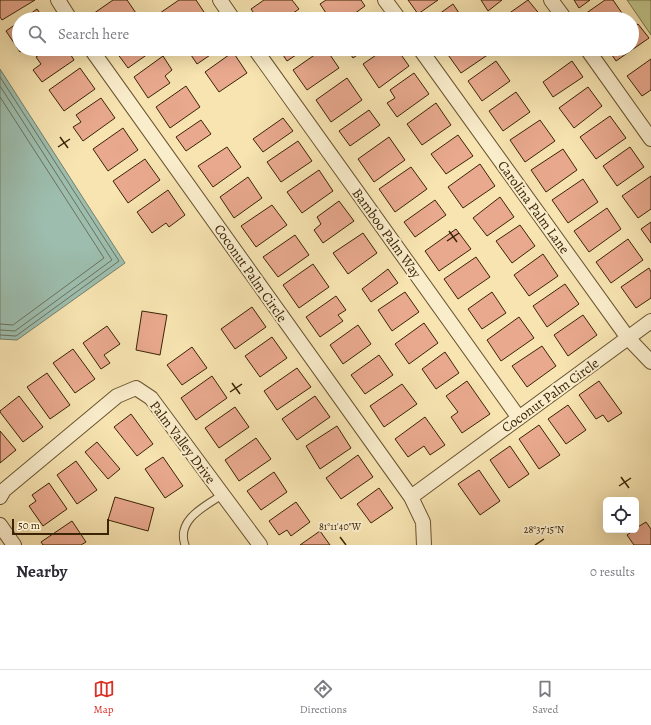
<!DOCTYPE html>
<html lang="en">
<head>
<meta charset="utf-8">
<style>
  :root { --surface:#fff; --page:#f7f7f7; --text:#2b2b33; --muted:#7c7c81; --line:#e1e1e2; --accent:#d93025 }
  body { margin:0; font-family:Alegreya,serif; background:var(--page); color:var(--text) }
  .controls { position:absolute; right:12px; bottom:12px; display:grid; overflow:hidden; border-radius:6px; box-shadow:0 4px 16px #0002 }
  .controls button { width:36px; height:36px; display:grid; place-items:center; padding:0; border:0; border-bottom:1px solid var(--line); background:var(--surface); color:var(--text); font:20px sans-serif }
  .scale { position:absolute; left:12px; bottom:10px; width:97px; box-sizing:border-box; padding-left:4px; border:2px solid #3a2405; border-top:0; font-size:11px; line-height:14px; white-space:nowrap; color:#3a2405; -webkit-text-stroke:3px #faedcc; paint-order:stroke }
  .list { margin:0; padding:0; list-style:none }
  h2 { display:flex; justify-content:space-between; align-items:center; height:52px; margin:0; padding:0 16px; font-size:17px }
  h2 small { font-size:13px; font-weight:400; color:var(--muted) }
  .icon { flex:none; width:22px; height:22px; fill:none; stroke:currentColor; stroke-width:2; stroke-linecap:round; stroke-linejoin:round }
  .map { position:relative; flex:none; width:651px; height:545px; overflow:hidden }
  .search { position:absolute; background:var(--surface); box-shadow:0 4px 16px #0002; left:12px; right:12px; top:12px; height:44px; display:flex; align-items:center; gap:10px; box-sizing:border-box; padding:0 14px; border-radius:22px; color:var(--muted); font-size:15px }
  .sheet { height:124px; background:var(--surface) }
  nav { display:flex; justify-content:space-around; align-items:center; box-sizing:border-box; height:56px; border-top:1px solid var(--line); background:var(--surface); font-size:11px; color:var(--muted) }
  nav a { display:grid; justify-items:center; gap:2px }
  nav .on { color:var(--accent) }
  .map>svg:first-child { display:block }
  .green { fill:#bfc48a; stroke:#7c7448 }
  .water { fill:#9dbeaf; stroke:#75806b }
  .lines { fill:none; stroke-linecap:round; stroke-linejoin:round }
  .shore { stroke:#6c715a; stroke-width:1 }
  .building { fill:#e9a98e; stroke:#3a2405 }
  .service-casing { stroke:#695430; stroke-width:9 }
  .minor-casing { stroke:#695430; stroke-width:16 }
  .service { stroke:#faedcc; stroke-width:7 }
  .minor { stroke:#faedcc; stroke-width:14 }
  .ticks { fill:none; stroke:#3a2405; stroke-width:1.5 }
  .labels { text-anchor:middle; stroke-width:4; stroke-linejoin:round; paint-order:stroke }
  .street-label { font-size:14px; fill:#3a2405; stroke:#faedcc }
  .ticks-label { font-size:10px; text-anchor:middle; fill:#3a2405; stroke:#faedcc; stroke-width:4; stroke-linejoin:round; paint-order:stroke }
</style>
</head>
<body>
<div class="map">
<svg width="651" height="545" viewBox="0 0 651 545">
  <rect width="100%" height="100%" fill="#f7e4b1"/>
  <filter id="stains"><feTurbulence type="fractalNoise" baseFrequency=".005" numOctaves="4"/><feColorMatrix values="0 0 0 0 .2 0 0 0 0 .09 0 0 0 0 .02 0 0 0 .5 -.17"/></filter>
  <radialGradient id="worn" r=".72"><stop offset=".6" stop-color="#630" stop-opacity="0"/><stop offset="1" stop-color="#630" stop-opacity=".3"/></radialGradient>
  <!-- green -->
  <path class="green" d="M 627,0 L 651,0 L 651,35 Z"/>
  <!-- water -->
  <path class="water" d="M 0,69 L 125,263 L 17,340 L 0,339 Z"/>
  <g class="lines">
    <!-- shore -->
    <path class="shore" d="M 0,77 L 119,261 L 16,336 L 0,335
      M 0,86 L 112,260 L 15,331 L 0,330
      M 0,97 L 104,258 L 13,325 L 0,324"/>
  </g>
  <!-- building -->
  <path class="building" d="M 0,0 L 35,0 L 2,20 L 0,17 Z
    M 113,0 L 127,0 L 138,16 L 133,19 L 92,19 L 90,16 Z
    M 179,0 L 196,0 L 204,12 L 194,19 L 164,19 L 160,13 Z
    M 264,0 L 292,0 L 299,9 L 285,19 L 258,19 L 251,9 Z
    M 326,0 L 361,0 L 365,6 L 347,19 L 330,19 L 320,4 Z
    M 408,0 L 438,0 L 418,14 Z
    M 481,0 L 502,0 L 488,11 Z
    M 528,0 L 541,16 L 536,19 L 501,19 Z
    M 574,0 L 590,0 L 579,8 Z
    M 605,0 L 613,0 L 626,19 L 588,19 L 585,14 Z
    M 453,4 L 463,19 L 432,19 Z
    M 37,9 L 44,19 L 23,19 Z
    M 19,22 L 19,49 L 25,49 L 20,52 L 6,31 Z
    M 638,24 L 649,38 L 616,61 L 608,49 L 632,49 L 632,28 Z
    M 48,49 L 67,49 L 74,60 L 42,82 L 33,70 L 41,64 L 36,57 Z
    M 114,49 L 155,49 L 128,68 Z
    M 187,49 L 219,49 L 197,64 Z
    M 279,49 L 305,49 L 287,61 Z
    M 323,49 L 326,49 L 339,68 L 307,90 L 293,70 Z
    M 347,49 L 366,49 L 353,58 Z
    M 385,49 L 397,49 L 409,66 L 379,88 L 363,64 Z
    M 451,49 L 485,49 L 489,54 L 461,73 L 446,52 Z
    M 233,52 L 247,73 L 219,92 L 205,72 Z
    M 163,56 L 172,70 L 165,76 L 170,83 L 148,98 L 134,77 Z
    M 651,59 L 651,90 L 642,96 L 627,76 Z
    M 496,61 L 510,81 L 482,101 L 468,81 Z
    M 572,61 L 583,77 L 553,97 L 543,82 Z
    M 80,68 L 95,89 L 64,111 L 49,90 Z
    M 414,73 L 429,94 L 397,117 L 387,103 L 395,98 L 390,90 Z
    M 347,78 L 362,100 L 331,122 L 316,100 Z
    M 186,86 L 200,107 L 170,128 L 156,107 Z
    M 588,87 L 602,106 L 574,128 L 559,108 Z
    M 516,92 L 530,112 L 503,131 L 489,111 Z
    M 101,98 L 115,118 L 83,141 L 73,127 L 81,122 L 76,115 Z
    M 436,103 L 451,125 L 422,145 L 407,124 Z
    M 369,110 L 380,125 L 350,146 L 339,131 Z
    M 610,116 L 626,138 L 596,159 L 580,137 Z
    M 283,118 L 293,131 L 263,152 L 253,139 Z
    M 201,120 L 211,134 L 186,151 L 176,137 Z
    M 540,120 L 555,141 L 525,162 L 510,140 Z
    M 123,128 L 138,150 L 108,171 L 93,149 Z
    M 458,135 L 473,156 L 446,174 L 431,154 Z
    M 389,137 L 405,160 L 374,182 L 358,159 Z
    M 298,141 L 312,161 L 281,182 L 267,162 Z
    M 227,147 L 241,167 L 213,187 L 198,166 Z
    M 630,147 L 644,167 L 617,186 L 603,166 Z
    M 563,149 L 577,170 L 546,192 L 531,170 Z
    M 145,159 L 160,180 L 128,203 L 113,181 Z
    M 480,164 L 495,186 L 463,208 L 448,187 Z
    M 411,167 L 427,189 L 395,212 L 379,189 Z
    M 319,170 L 333,191 L 302,213 L 287,192 Z
    M 651,176 L 651,209 L 638,218 L 622,196 Z
    M 248,177 L 262,198 L 234,218 L 220,197 Z
    M 583,179 L 598,202 L 568,223 L 552,200 Z
    M 168,190 L 185,215 L 169,227 L 166,223 L 152,233 L 137,212 Z
    M 500,197 L 514,217 L 487,236 L 473,218 Z
    M 435,200 L 446,215 L 415,237 L 404,222 Z
    M 339,201 L 354,221 L 323,243 L 314,230 L 321,224 L 317,217 Z
    M 272,205 L 287,225 L 256,247 L 241,226 Z
    M 607,208 L 621,229 L 589,252 L 574,231 Z
    M 651,222 L 651,243 L 641,229 Z
    M 520,225 L 535,246 L 512,263 L 496,241 Z
    M 456,229 L 471,249 L 439,271 L 425,251 Z
    M 363,233 L 377,253 L 348,274 L 333,253 Z
    M 295,235 L 309,255 L 278,277 L 263,257 Z
    M 628,239 L 643,260 L 611,283 L 596,262 Z
    M 543,254 L 558,276 L 529,296 L 514,275 Z
    M 476,257 L 490,277 L 458,299 L 444,279 Z
    M 313,264 L 329,287 L 299,308 L 283,285 Z
    M 649,268 L 651,272 L 651,298 L 636,308 L 621,287 Z
    M 388,269 L 398,283 L 371,302 L 362,289 Z
    M 565,284 L 579,304 L 547,327 L 533,306 Z
    M 405,292 L 419,312 L 392,331 L 378,310 Z
    M 492,292 L 506,313 L 482,329 L 468,309 Z
    M 336,296 L 346,310 L 338,315 L 343,321 L 320,337 L 306,317 Z
    M 252,307 L 266,327 L 235,349 L 221,329 Z
    M 142,311 L 167,315 L 160,355 L 136,350 Z
    M 583,315 L 597,335 L 568,356 L 554,335 Z
    M 519,317 L 534,338 L 501,361 L 487,340 Z
    M 424,323 L 438,343 L 409,364 L 395,344 Z
    M 358,325 L 371,344 L 343,364 L 330,345 Z
    M 107,326 L 120,344 L 104,355 L 110,363 L 101,369 L 83,343 Z
    M 272,337 L 287,358 L 260,377 L 245,356 Z
    M 542,346 L 556,366 L 527,387 L 512,366 Z
    M 192,347 L 207,368 L 182,385 L 167,365 Z
    M 73,349 L 95,379 L 75,393 L 53,363 Z
    M 445,352 L 459,373 L 436,389 L 422,369 Z
    M 379,355 L 393,375 L 365,394 L 351,375 Z
    M 297,368 L 311,387 L 277,410 L 264,391 Z
    M 47,373 L 70,405 L 50,419 L 27,387 Z
    M 212,376 L 227,398 L 196,420 L 181,398 Z
    M 467,381 L 490,414 L 462,433 L 451,417 L 458,412 L 446,396 Z
    M 599,381 L 622,413 L 608,422 L 603,415 L 596,419 L 579,395 Z
    M 402,384 L 417,404 L 384,427 L 370,406 Z
    M 19,396 L 43,427 L 23,442 L 0,412 L 0,411 Z
    M 315,396 L 330,417 L 297,440 L 282,419 Z
    M 568,405 L 586,430 L 566,444 L 548,419 Z
    M 235,407 L 249,427 L 219,448 L 205,428 Z
    M 131,414 L 153,444 L 137,456 L 114,427 Z
    M 425,417 L 445,445 L 430,455 L 424,446 L 408,457 L 395,439 Z
    M 539,425 L 560,455 L 539,469 L 519,439 Z
    M 337,426 L 351,448 L 320,469 L 306,446 Z
    M 0,431 L 16,450 L 0,463 Z
    M 256,438 L 271,459 L 239,481 L 225,460 Z
    M 97,442 L 120,469 L 108,479 L 85,452 Z
    M 510,446 L 529,474 L 509,488 L 490,460 Z
    M 358,455 L 373,477 L 341,499 L 326,478 Z
    M 163,457 L 183,486 L 165,498 L 145,469 Z
    M 76,461 L 97,490 L 77,504 L 57,475 Z
    M 479,470 L 500,501 L 480,515 L 458,484 Z
    M 274,472 L 287,492 L 261,510 L 247,491 Z
    M 49,483 L 67,509 L 43,526 L 29,506 L 36,501 L 32,495 Z
    M 379,488 L 393,508 L 371,523 L 357,504 Z
    M 115,497 L 154,508 L 148,531 L 108,520 Z
    M 296,502 L 310,522 L 291,536 L 287,530 L 279,535 L 269,521 Z
    M 72,521 L 86,542 L 81,545 L 43,545 L 41,542 Z
    M 646,522 L 651,529 L 651,545 L 634,545 L 627,535 L 634,530 L 636,530 L 636,528 Z
    M 320,531 L 330,545 L 300,545 Z"/>
  <g class="lines">
    <defs>
      <path id="service" d="M 185,545 C 176,520 205,506 222,495"/>
      <path id="minor" d="M 58,0 L 70,19
        M 220,0 L 233,19
        M 385,0 L 399,19
        M 551,0 L 565,19
        M 91,49 L 411,497 L 423,522 L 424,545
        M 255,49 L 519,418
        M 420,49 L 628,338 L 651,362
        M 587,49 L 651,139
        M 0,497 L 4,490 L 117,396 L 136,388 L 151,398 L 260,545
        M 411,497 L 651,321
        M 0,525 L 14,545"/>
    </defs>
    <!-- service casing -->
    <use href="#service" class="service-casing"/>
    <!-- minor casing -->
    <use href="#minor" class="minor-casing"/>
    <!-- service -->
    <use href="#service" class="service"/>
    <!-- minor -->
    <use href="#minor" class="minor"/>
  </g>
  <!-- ticks -->
  <path class="ticks" d="M 60,137 L 68,148M 58,147 L 70,139M 449,231 L 457,242M 447,241 L 459,233M 232,383 L 240,394M 230,392 L 242,384M 621,477 L 629,488M 619,486 L 631,478M 340,537 L 346,545M 535,545 L 544,539"/>
  <g class="labels">
    <!-- street labels -->
    <g class="street-label">
      <text transform="translate(534 207) rotate(54)" y="5">Carolina Palm Lane</text>
      <text transform="translate(387 233) rotate(54)" y="5">Bamboo Palm Way</text>
      <text transform="translate(251 273) rotate(55)" y="5">Coconut Palm Circle</text>
      <text transform="translate(550 395) rotate(-36)" y="5">Coconut Palm Circle</text>
      <text transform="translate(183 442) rotate(53)" y="5">Palm Valley Drive</text>
    </g>
  </g>
  <g class="ticks-label">
    <text x="340" y="530">81°11'40"W</text>
    <text x="544" y="533">28°37'15"N</text>
  </g>
  <rect width="100%" height="100%" filter="url(#stains)"/>
  <rect width="100%" height="100%" fill="url(#worn)"/>
</svg>
<div class="controls">
<button><svg class="icon" aria-label="locate" viewBox="0 0 24 24"><circle cx="12" cy="12" r="6"/><path d="M12 2v4M12 18v4M2 12h4M18 12h4"/></svg></button>
</div>
<div class="scale">50 m</div>
<div class="search"><svg class="icon" aria-label="search" viewBox="0 0 24 24"><circle cx="10" cy="10" r="6"/><path d="M15 15l6 6"/></svg>Search here</div>
</div>
<section class="sheet">
<h2>Nearby<small>0 results</small></h2>
<ul class="list">
</ul>
</section>
<nav>
<a class="on"><svg class="icon" aria-label="map" viewBox="0 0 24 24"><path d="M3 6l6-2 6 2 6-2v14l-6 2-6-2-6 2zM9 4v14M15 6v14"/></svg>Map</a>
<a><svg class="icon" aria-label="directions" viewBox="0 0 24 24"><path d="M12 3l9 9-9 9-9-9zM9 14v-3h6M13 9l2 2-2 2"/></svg>Directions</a>
<a><svg class="icon" aria-label="saved" viewBox="0 0 24 24"><path d="M7 4h10v16l-5-4-5 4z"/></svg>Saved</a>
</nav>
</body>
</html>
